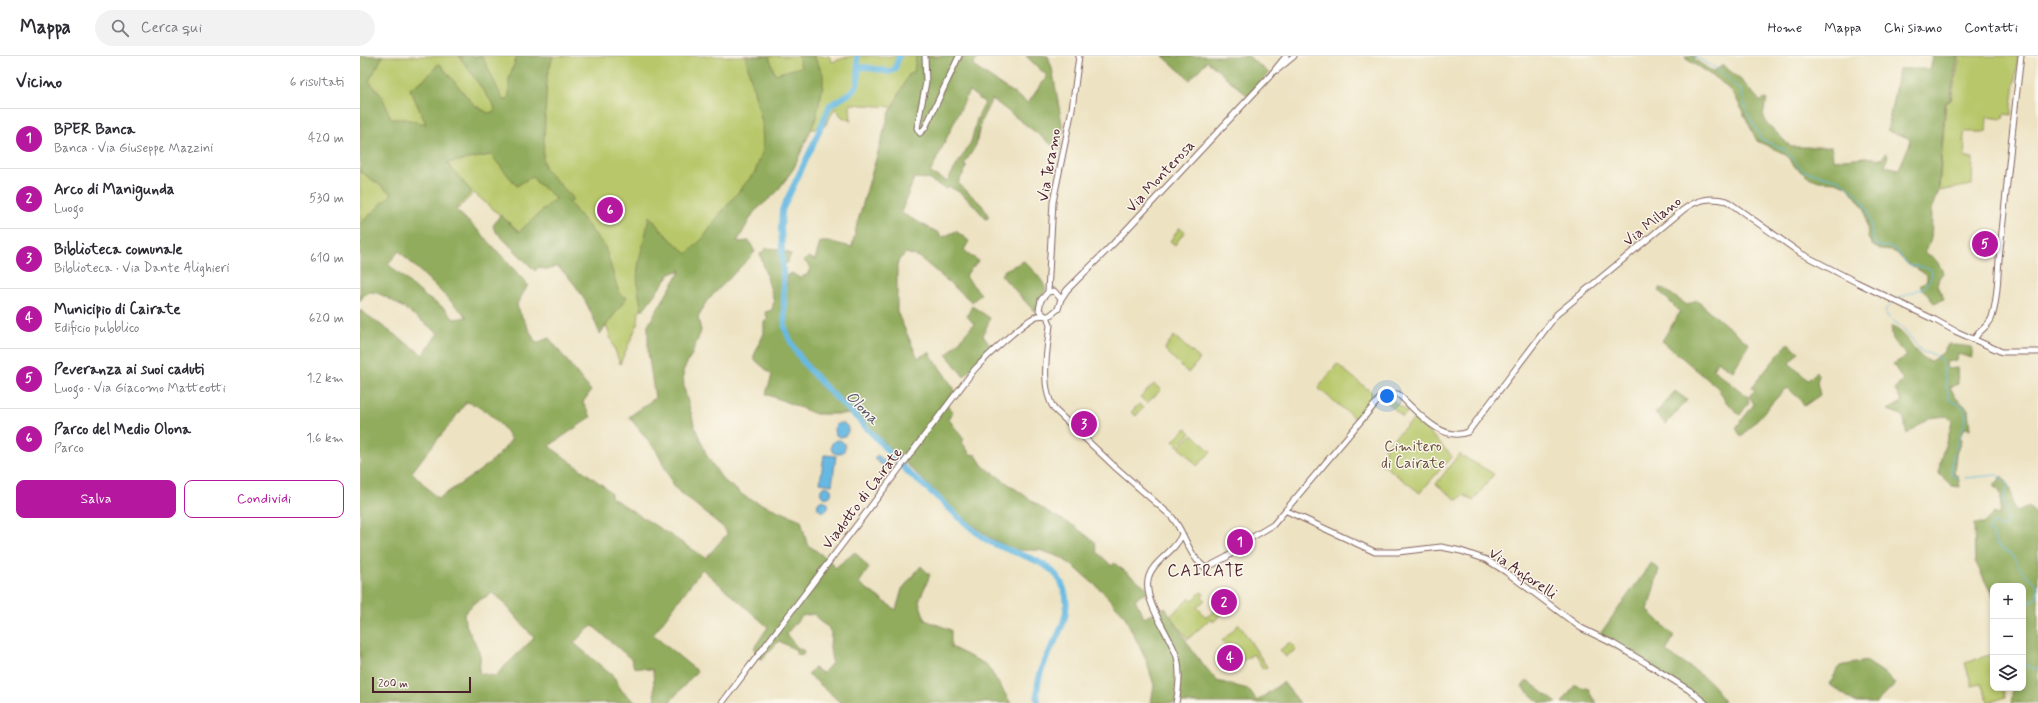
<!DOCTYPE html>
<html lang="it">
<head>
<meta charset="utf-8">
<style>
  :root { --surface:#fff; --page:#f2f2f3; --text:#2b2b33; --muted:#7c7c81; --line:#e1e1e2; --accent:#b5179e }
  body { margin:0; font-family:Mynerve,sans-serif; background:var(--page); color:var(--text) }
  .controls { position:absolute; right:12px; bottom:12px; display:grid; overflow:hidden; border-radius:8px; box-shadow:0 2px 6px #0003 }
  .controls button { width:36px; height:36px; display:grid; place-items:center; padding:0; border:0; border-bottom:1px solid var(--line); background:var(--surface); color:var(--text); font:20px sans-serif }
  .scale { position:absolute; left:12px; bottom:10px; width:99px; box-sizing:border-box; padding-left:4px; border:2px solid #4a1f2b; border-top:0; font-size:11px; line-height:14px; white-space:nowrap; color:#4a1f2b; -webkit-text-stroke:3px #fbf7ec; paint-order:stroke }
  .you { position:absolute; left:1027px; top:340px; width:14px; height:14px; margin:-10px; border:3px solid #fff; border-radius:50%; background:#1a73e8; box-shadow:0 0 0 6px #1a73e833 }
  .badge { display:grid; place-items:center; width:26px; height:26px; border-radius:50%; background:var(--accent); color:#fff; font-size:13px; font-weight:700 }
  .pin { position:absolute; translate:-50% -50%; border:2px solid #fff; box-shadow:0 1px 4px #0006 }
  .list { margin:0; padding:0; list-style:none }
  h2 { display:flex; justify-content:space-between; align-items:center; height:52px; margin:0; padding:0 16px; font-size:17px }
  h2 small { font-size:13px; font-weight:400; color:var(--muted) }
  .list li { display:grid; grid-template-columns:26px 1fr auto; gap:12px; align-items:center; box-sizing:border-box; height:60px; padding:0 16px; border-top:1px solid var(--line) }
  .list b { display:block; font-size:15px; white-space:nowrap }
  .list p { margin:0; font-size:13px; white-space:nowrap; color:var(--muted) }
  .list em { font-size:13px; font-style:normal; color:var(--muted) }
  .actions { display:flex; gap:8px; padding:12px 16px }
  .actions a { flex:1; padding:9px 0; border:1px solid var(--accent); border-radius:8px; text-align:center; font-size:14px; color:var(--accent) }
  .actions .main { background:var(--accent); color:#fff }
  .icon { flex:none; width:22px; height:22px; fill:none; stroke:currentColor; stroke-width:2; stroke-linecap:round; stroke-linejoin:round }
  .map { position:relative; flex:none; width:1678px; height:647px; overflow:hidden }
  header { display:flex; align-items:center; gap:24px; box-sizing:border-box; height:56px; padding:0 20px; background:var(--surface); border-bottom:1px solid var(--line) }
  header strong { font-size:19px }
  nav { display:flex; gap:22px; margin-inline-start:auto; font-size:14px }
  .search { width:280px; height:36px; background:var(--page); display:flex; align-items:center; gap:10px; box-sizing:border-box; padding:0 14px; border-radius:22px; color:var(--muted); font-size:15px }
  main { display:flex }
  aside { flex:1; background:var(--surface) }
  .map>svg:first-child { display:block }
  .green { fill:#b7c769; stroke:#80734a }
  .forest { fill:#91ac5d; stroke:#6e6644; fill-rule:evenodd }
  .water { fill:#66b9e2; stroke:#586c86 }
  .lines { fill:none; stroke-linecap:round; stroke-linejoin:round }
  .stream { stroke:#66b9e2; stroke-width:1 }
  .river { stroke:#66b9e2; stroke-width:6 }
  .secondary-casing { stroke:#836460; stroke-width:7 }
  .secondary { stroke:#fff; stroke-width:5 }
  .labels { text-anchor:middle; stroke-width:3; stroke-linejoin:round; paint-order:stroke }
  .street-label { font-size:15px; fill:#4a1f2b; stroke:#fbf7ec }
  .park-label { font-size:15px; fill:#6b513e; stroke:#fbf7ec }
  .water-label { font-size:16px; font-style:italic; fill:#54556b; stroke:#fbf7ec }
  .quarter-label { font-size:17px; letter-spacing:1px; fill:#4a1f2b; stroke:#fbf7ec }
</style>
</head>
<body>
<header>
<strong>Mappa</strong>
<div class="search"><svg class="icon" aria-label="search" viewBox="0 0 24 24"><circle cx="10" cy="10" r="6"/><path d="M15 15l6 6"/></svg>Cerca qui</div>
<nav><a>Home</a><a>Mappa</a><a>Chi siamo</a><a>Contatti</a></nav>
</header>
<main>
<aside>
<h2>Vicino<small>6 risultati</small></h2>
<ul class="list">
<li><span class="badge">1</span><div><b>BPER Banca</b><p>Banca · Via Giuseppe Mazzini</p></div><em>420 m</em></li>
<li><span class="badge">2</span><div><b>Arco di Manigunda</b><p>Luogo</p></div><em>530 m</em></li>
<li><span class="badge">3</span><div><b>Biblioteca comunale</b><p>Biblioteca · Via Dante Alighieri</p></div><em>610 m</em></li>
<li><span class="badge">4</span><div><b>Municipio di Cairate</b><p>Edificio pubblico</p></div><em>620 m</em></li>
<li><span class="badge">5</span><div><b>Peveranza ai suoi caduti</b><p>Luogo · Via Giacomo Matteotti</p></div><em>1.2 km</em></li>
<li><span class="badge">6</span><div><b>Parco del Medio Olona</b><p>Parco</p></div><em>1.6 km</em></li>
</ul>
<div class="actions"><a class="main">Salva</a><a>Condividi</a></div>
</aside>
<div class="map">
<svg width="1678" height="647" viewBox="0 0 1678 647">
  <rect width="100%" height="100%" fill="#fbf7ec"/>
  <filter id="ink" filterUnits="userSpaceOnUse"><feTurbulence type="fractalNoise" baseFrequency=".025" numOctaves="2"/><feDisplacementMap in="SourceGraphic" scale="8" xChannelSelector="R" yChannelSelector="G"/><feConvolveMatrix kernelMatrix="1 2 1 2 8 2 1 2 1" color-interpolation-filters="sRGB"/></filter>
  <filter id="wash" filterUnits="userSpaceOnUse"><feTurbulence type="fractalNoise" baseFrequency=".012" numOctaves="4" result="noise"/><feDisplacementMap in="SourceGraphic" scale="16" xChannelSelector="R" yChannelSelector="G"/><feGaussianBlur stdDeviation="0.9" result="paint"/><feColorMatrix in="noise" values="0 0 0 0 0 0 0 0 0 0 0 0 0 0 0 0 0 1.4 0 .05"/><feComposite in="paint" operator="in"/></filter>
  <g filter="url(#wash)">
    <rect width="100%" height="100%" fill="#ede3c3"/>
    <!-- green -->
    <path class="green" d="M 0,0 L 469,0 L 472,6 L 491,0 L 598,0 L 522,87 L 533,51 L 490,48 L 491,65 L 482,61 L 475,52 L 465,70 L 417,83 L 416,91 L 354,173 L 306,220 L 279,256 L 278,267 L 260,308 L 240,253 L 245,248 L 114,137 L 98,153 L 48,127 L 0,176 Z
      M 1600,0 L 1658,0 L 1651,59 L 1644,58 L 1643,63 L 1627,61 L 1626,76 L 1604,76 L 1605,102 L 1613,102 L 1612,129 L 1579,135 L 1586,47 L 1591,44 Z
      M 819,172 L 825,175 L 815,189 L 810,185 Z
      M 814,280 L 840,303 L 828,317 L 806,295 L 805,292 Z
      M 977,308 L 1017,341 L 998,365 L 958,332 Z
      M 794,328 L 801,334 L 787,347 L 780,341 Z
      M 1028,341 L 1048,356 L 1043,361 L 1024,344 Z
      M 779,348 L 783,352 L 776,360 L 771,356 Z
      M 1055,362 L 1092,400 L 1060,437 L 1018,405 L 1026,394 L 1024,391 Z
      M 826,372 L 831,377 L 818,390 L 813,385 Z
      M 833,378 L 851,396 L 837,410 L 819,391 Z
      M 1099,398 L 1134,418 L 1113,445 L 1104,439 L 1097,444 L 1076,428 Z
      M 841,536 L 844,538 L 842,541 L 845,544 L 837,551 L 846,561 L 864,549 L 867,554 L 853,566 L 850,563 L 828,583 L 810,560 L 830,542 L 833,544 Z
      M 879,568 L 907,611 L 903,613 L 894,598 L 882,605 L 883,607 L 878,611 L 878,607 L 865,592 L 866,590 L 862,585 Z
      M 930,586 L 936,593 L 926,601 L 920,594 Z
      M 861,597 L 872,609 L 869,612 L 865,610 L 867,607 L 858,602 Z
      M 1632,598 L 1633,632 L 1643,632 L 1645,641 L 1629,647 L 1621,628 L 1612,630 L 1605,607 Z"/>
    <!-- forest -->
    <path class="forest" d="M 0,0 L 23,0 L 9,25 L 22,40 L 31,63 L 45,63 L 66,68 L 50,33 L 67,21 L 79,7 L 113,48 L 128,57 L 133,56 L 135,52 L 133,48 L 99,0 L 122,0 L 143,44 L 147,44 L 149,40 L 149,23 L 157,0 L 193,0 L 187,21 L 183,104 L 185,113 L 214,143 L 209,146 L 245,191 L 259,237 L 262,240 L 267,241 L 240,278 C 229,251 220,230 197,210 L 188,214 L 178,211 L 175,215 L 135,175 L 133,170 L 140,159 L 159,176 L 196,142 L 177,127 L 172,120 L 157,130 L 131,99 L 87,107 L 112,136 L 95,153 L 122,178 L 168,229 L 157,248 L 158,253 L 176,287 L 189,282 L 231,335 L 223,346 L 231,361 L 189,390 L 245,431 L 251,437 L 251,441 L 346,502 L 367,478 L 364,472 L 315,432 L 296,394 L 269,361 L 295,342 L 288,296 L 288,269 L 321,214 L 310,218 L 282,255 C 279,241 276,227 278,212 C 280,195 287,178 289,160 L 304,177 L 327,198 L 344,181 L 360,158 L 395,116 L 403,94 L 402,66 L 385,0 L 409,0 L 415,18 L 441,11 L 438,0 L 454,0 L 463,18 L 463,30 L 456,62 L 434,112 L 416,137 L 394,156 L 377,186 L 389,185 L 395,196 L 346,246 L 338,261 L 341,275 L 332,298 L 323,315 L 324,332 L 335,371 L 347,400 L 363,424 L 387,442 L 441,464 L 447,488 L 470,505 L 475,512 L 495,496 L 509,512 L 499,527 L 536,554 L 542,533 L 561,510 L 570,519 L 559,545 L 565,564 L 591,574 L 591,591 L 627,609 L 651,647 L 481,647 L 448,618 L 454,612 L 463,617 L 472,607 L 470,591 L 471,577 L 468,571 L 459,565 L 454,558 L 442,560 L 426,578 L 437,591 L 444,595 L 443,599 L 436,598 L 436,594 L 419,585 L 401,604 L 394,592 L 408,571 L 342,513 L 293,579 L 337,615 L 309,647 L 295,647 L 293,614 L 274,611 L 271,603 L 233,570 L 228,572 L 214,587 L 254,621 L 262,635 L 276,647 L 0,647 L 0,254 L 63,299 L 78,277 C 65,268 27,237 12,236 C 6,236 3,241 0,245 L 0,168 L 32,138 L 0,115 ZM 39,195 L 107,261 L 94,263 L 84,252 L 66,241 L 28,208 ZM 106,346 C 122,349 145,370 151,384 C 133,410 103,425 78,443 L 52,416 C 69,392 90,371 106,346 ZM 133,537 L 143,546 L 174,582 L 135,620 L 119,617 C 119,612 121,605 120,600 C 117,585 105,575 104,558 L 114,547 Z
      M 556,0 L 618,0 L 613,10 L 668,47 L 687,20 L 666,0 L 688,0 L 692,12 L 703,73 L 700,95 L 632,43 L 621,65 L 616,89 L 604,109 L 607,111 L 598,127 L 622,149 L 629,161 L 626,163 C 616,152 604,136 589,131 L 586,133 L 568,123 L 554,122 L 541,157 L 579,177 L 581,182 L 596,175 L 609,185 L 604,194 L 618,205 L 605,220 L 621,238 L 612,246 L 559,201 L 546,197 L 539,204 L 537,210 L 537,256 L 558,302 L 569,296 L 595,334 L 586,347 L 593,357 L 588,362 L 604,384 L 602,386 L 610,398 L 616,399 L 623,410 L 688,456 L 714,470 L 735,486 L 737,496 L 752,510 L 754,507 L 786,531 L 787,536 L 775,543 L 784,562 L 805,551 L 834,597 L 857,625 L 888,633 L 897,645 L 923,626 L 940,647 L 791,647 L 794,629 L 786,604 L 764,559 L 742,535 L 713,510 L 700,501 L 679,494 L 654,494 L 630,482 L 598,458 L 497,360 L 484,358 L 456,358 L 406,338 L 412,319 L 393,302 L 404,277 L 404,266 L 408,263 L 405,256 L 412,254 L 414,245 L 400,198 L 407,192 L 419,193 L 431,198 L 427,207 L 421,211 L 421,222 L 427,229 L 427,219 L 432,217 L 440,222 L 448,218 L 450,211 L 444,205 L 448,201 L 455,204 L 460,186 L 471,186 L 492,191 L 497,168 L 529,58 L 549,18 L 554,16 ZM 609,35 L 625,47 L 617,63 L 611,86 L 587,125 L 570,117 Z
      M 803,0 L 888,0 L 909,17 L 888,40 L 847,5 L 830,24 Z
      M 1325,0 L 1336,0 L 1334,3 L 1353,16 L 1363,9 L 1382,25 L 1401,46 L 1404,42 L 1407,44 L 1403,58 L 1406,66 L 1431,91 L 1472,91 L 1473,104 L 1505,101 L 1522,103 L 1525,97 L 1528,99 L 1525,110 L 1539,113 L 1550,87 L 1549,82 L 1527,75 L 1539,13 L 1570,13 L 1573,2 L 1571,0 L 1598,0 L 1590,44 L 1585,47 L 1578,138 C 1569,150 1573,167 1571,182 C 1570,188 1567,191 1565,197 C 1575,201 1579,207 1583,217 L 1579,222 L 1577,230 L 1584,243 L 1574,247 L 1560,230 L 1567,224 L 1567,219 L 1544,205 L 1537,197 L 1532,195 L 1521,194 L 1513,190 L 1508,181 L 1505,153 L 1488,131 L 1476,126 L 1459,125 L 1448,121 L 1435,111 L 1425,98 L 1397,85 L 1374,38 L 1360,25 L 1326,3 Z
      M 664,205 C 672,214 684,223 686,235 L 677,246 L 677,253 L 674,255 L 641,219 L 645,214 Z
      M 1299,232 L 1302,232 L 1327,249 L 1336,244 L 1389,288 L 1373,315 L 1357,305 L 1353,313 L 1388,341 L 1389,346 L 1380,359 L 1365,345 L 1358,332 L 1302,285 L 1320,256 L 1300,236 Z
      M 612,250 L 630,262 L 623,280 L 633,292 L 618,305 L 604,321 L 587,299 L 614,268 L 607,260 Z
      M 1531,270 C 1552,279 1554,303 1571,305 L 1584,296 L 1588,288 L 1612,291 L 1612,302 L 1598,298 L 1597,305 L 1586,306 L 1587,313 L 1597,312 L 1598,328 L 1590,331 L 1596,342 L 1608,353 L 1610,373 L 1605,372 L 1600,381 L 1601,385 L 1596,398 L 1594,418 L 1598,420 L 1600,431 L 1592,430 L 1579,418 C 1579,398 1589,384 1592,365 L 1587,360 L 1569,362 L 1547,378 C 1544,371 1546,366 1542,359 L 1528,354 L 1542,346 L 1535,333 L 1543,324 L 1533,308 L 1547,300 L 1533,285 Z
      M 1428,287 L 1439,296 L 1429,307 L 1448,324 L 1456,316 L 1459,319 L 1457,326 L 1460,339 L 1444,350 L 1439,342 L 1427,332 L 1425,333 L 1381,381 L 1376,372 L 1394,348 L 1389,340 L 1395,334 L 1392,331 L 1395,327 Z
      M 1315,335 L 1327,344 L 1306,368 L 1295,358 Z
      M 1641,420 C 1656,431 1647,446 1657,456 L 1669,451 L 1678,460 L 1678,647 L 1651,647 L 1653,632 L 1663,632 L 1663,530 L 1633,530 L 1633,541 L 1615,505 L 1614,468 L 1623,468 L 1634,457 L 1640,459 L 1641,440 L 1639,434 L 1634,431 L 1634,427 L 1637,427 Z
      M 1291,507 L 1299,513 L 1288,554 L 1314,580 L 1306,596 C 1327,610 1355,623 1364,647 L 1343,647 L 1313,626 L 1247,587 L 1246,582 L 1240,578 Z
      M 1506,605 L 1524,617 L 1535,628 L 1516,647 L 1496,647 L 1469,628 L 1480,610 Z
      M 1167,624 L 1197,647 L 1180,647 L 1162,631 Z
      M 1215,629 L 1229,633 L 1232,641 L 1237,647 L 1202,647 Z"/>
    <!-- water -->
    <path class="water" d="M474 374a7 7 0 1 1 14 0a7 7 0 1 1-14 0Z
      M471 391a7 7 0 1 1 14 0a7 7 0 1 1-14 0Z
      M 464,399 L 476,400 L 472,429 L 460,427 Z
      M 518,399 L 529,410 L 526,413 L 514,402 Z
      M460.5 436a5.5 5.5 0 1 1 11 0a5.5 5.5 0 1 1-11 0Z
      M457.5 450a5.5 5.5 0 1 1 11 0a5.5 5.5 0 1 1-11 0Z"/>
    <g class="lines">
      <!-- stream -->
      <path class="stream" d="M 1334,0 L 1359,14 L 1377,31 L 1381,35 L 1387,56 L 1401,83 L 1424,93 L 1444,115 L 1479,124 L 1499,140 L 1508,154 L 1513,182 L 1517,190 L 1530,191 L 1537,194 L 1544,205 L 1550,209 L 1571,213 L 1572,220 L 1565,231 L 1537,243
        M 1533,246 L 1525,254 L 1527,260 L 1543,272 L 1562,296 L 1573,298 L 1582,305 L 1589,344 C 1593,347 1600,347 1603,351 C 1614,363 1586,399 1592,419 L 1598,422
        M 1605,422 L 1637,419 L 1649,429 L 1643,443 L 1648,464 L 1645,470 L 1642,471 L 1632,467 L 1629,473 L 1637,489 L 1651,498 L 1662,515 L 1676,527 L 1678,533 L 1676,542 L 1663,553
        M 1663,606 L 1671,612 L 1678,613"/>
      <!-- river -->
      <path class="river" d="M 497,0 C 501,34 498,33 470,49 L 453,89 L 422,154 L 421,171 L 425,272 C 438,311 472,336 500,365 C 517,382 532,401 550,418 C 558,425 567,432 575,439 C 592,455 607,470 625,483 C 651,500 693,500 704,533 C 718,573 670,603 678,647
        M 498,12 L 505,11 L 530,16 L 535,13 L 539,0"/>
    </g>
  </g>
  <g filter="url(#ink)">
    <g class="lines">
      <defs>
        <path id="secondary" d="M 565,0 L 566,26 L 557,72 L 560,77 L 565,72 L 599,0
          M 917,14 L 934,0
          M 688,236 L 693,146 L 712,53 L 719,0
          M 701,243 L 707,234 L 753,188 L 909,21 L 926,0
          M 687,260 L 690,269 C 687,295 680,331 694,353 L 754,410 L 811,460 C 825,475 828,501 846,512 L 867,501 L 891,482 L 913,469 L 1021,341 L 1026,338 L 1038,338 C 1056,354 1081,387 1108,376 L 1197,258 L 1323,154 C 1337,143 1350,141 1367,145 L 1440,197 L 1496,226 L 1575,264 L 1595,275 L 1642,296 L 1678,296
          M 1614,284 C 1618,274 1629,271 1632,261 C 1639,239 1637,216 1640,194 C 1647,129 1653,65 1661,0
          M 927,455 L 1015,496 L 1038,496 L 1081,491 L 1101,495 L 1127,504 L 1146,516 L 1221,572 L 1252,587 L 1286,607 L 1329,634 L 1345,647
          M 362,647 L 614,314 C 625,302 663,266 677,260 C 682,259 685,260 689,260 L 698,253 L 701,243 L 694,235 L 688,236 L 681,244 L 679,254 L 684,259
          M 816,647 C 819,632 821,617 817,601 C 810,579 784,547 788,524 C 791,505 816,496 822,478"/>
      </defs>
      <!-- secondary casing -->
      <use href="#secondary" class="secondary-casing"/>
      <!-- secondary -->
      <use href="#secondary" class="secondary"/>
    </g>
  </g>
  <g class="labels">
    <!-- street labels -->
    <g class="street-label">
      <text transform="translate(689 109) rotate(-80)" y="5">Via Teramo</text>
      <text transform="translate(800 120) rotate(-47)" y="5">Via Monterosa</text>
      <text transform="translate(1292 165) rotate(-39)" y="5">Via Milano</text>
      <text transform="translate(502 442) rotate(-53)" y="5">Viadotto di Cairate</text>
      <text transform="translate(1163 517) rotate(34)" y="5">Via Anforelli</text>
    </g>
    <!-- park labels -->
    <g class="park-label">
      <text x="1053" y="395">Cimitero<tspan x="1053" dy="17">di Cairate</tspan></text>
    </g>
    <!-- water labels -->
    <g class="water-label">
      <text transform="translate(503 351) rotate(46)" y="6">Olona</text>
    </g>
    <!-- quarter labels -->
    <g class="quarter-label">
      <text x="846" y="520">CAIRATE</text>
    </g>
  </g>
</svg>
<div class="controls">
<button>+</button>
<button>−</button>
<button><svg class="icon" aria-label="layers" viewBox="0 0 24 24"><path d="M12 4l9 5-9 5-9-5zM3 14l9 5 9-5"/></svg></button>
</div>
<div class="scale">200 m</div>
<div class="you"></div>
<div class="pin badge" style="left:880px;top:486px">1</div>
<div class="pin badge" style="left:864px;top:546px">2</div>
<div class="pin badge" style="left:724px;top:368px">3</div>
<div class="pin badge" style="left:870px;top:602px">4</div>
<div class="pin badge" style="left:1625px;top:188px">5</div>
<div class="pin badge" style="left:250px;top:154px">6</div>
</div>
</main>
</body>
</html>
